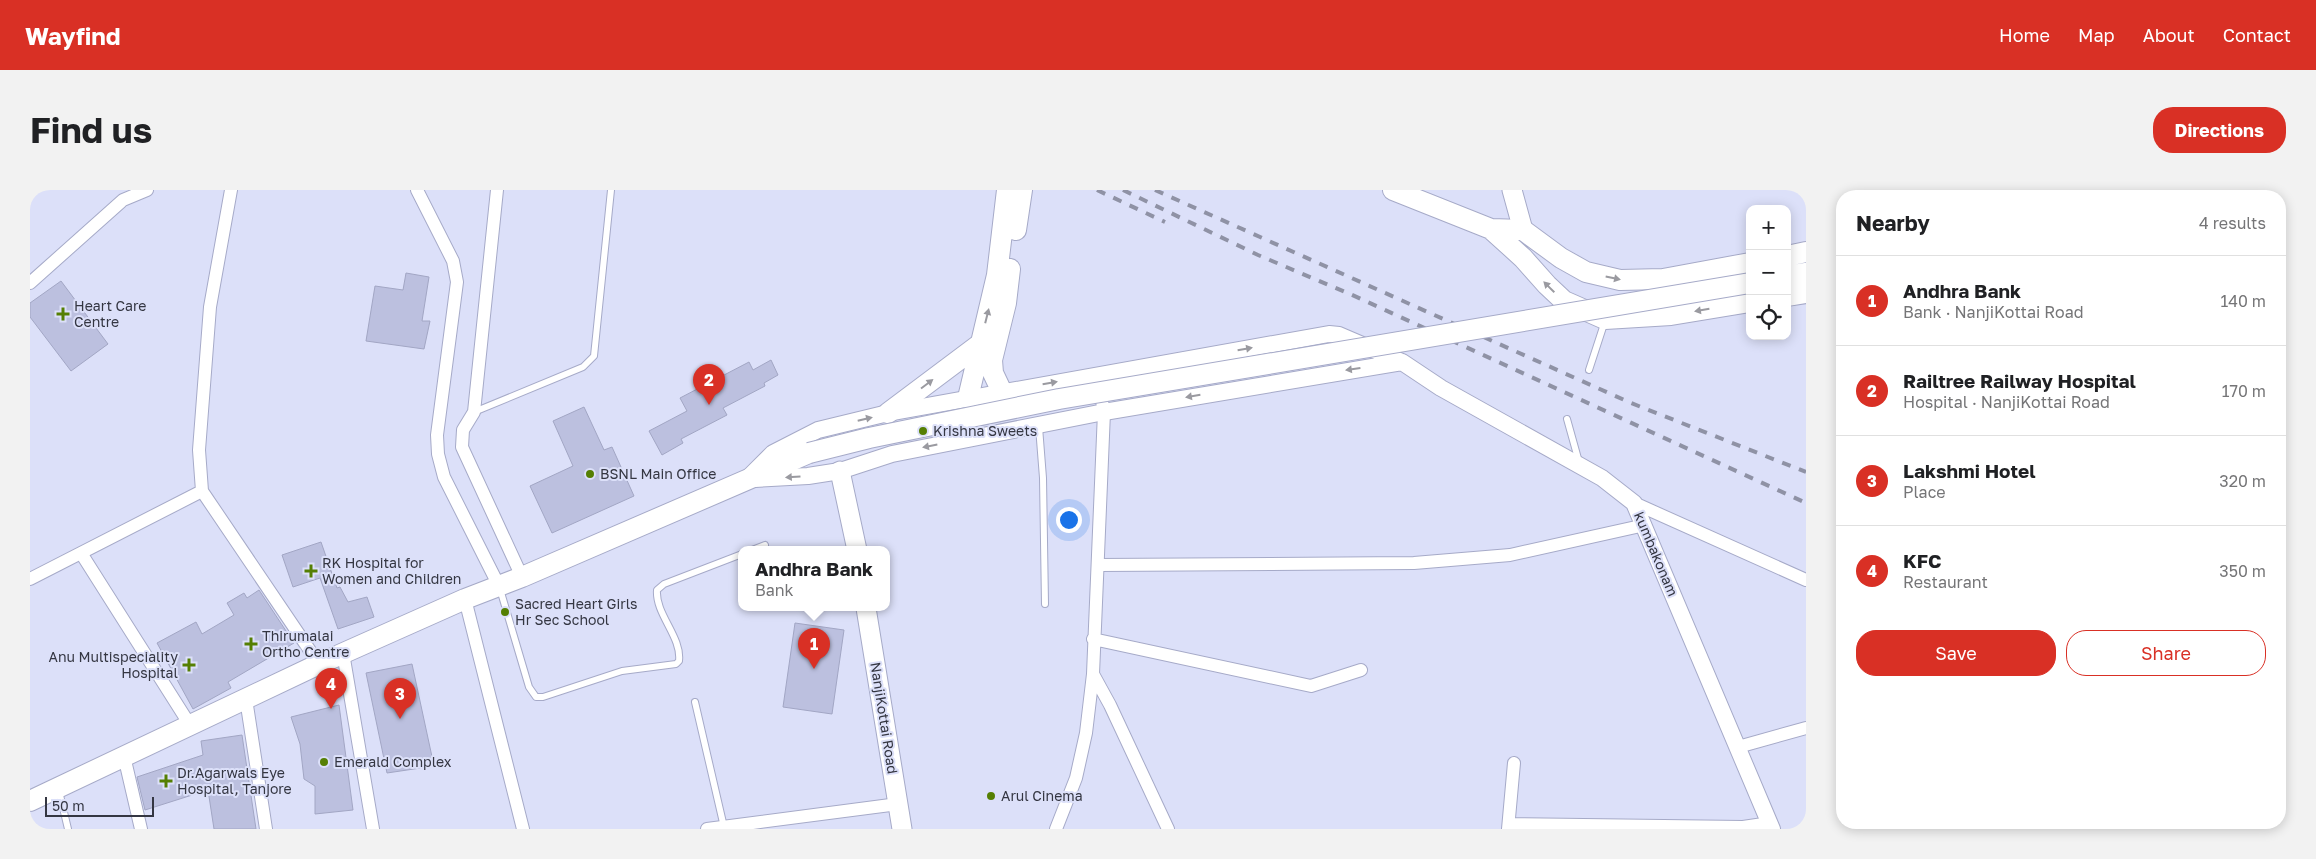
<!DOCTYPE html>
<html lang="en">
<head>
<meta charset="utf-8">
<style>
  :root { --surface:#fff; --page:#f2f2f2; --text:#202124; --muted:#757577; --line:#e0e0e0; --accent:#d93025 }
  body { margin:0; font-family:"Golos Text",sans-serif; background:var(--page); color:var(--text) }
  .controls { position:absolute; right:15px; top:15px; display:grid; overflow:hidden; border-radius:10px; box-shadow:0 2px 12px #0003 }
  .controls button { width:45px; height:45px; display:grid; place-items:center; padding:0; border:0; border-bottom:1px solid var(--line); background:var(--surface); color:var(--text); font:25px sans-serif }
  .scale { position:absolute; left:15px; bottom:12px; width:109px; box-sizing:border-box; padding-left:5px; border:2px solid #343642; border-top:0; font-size:14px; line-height:18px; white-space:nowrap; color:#343642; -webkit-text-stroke:4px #dce0f9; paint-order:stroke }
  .you { position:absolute; left:1038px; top:329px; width:18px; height:18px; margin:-12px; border:4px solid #fff; border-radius:50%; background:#1a73e8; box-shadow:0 0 0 8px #1a73e833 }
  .badge { display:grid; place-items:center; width:32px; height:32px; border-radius:50%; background:var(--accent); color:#fff; font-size:16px; font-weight:700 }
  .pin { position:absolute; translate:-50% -41px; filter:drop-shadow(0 1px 2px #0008) }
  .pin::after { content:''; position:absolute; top:26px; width:18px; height:15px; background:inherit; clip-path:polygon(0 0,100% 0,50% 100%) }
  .popup { position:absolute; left:708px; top:356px; width:152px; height:65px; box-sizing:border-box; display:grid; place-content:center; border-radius:10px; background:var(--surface); filter:drop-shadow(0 1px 4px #0005); font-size:16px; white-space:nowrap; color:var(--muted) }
  .popup b { font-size:19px; color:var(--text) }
  .popup::after { content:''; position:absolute; left:50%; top:100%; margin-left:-10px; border:10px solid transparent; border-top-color:var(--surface) }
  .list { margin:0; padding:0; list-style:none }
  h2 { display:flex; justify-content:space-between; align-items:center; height:65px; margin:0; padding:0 20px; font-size:21px }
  h2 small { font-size:16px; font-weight:400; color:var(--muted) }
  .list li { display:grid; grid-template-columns:32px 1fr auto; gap:15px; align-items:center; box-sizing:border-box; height:90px; padding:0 20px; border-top:1px solid var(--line) }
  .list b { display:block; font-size:19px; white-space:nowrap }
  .list p { margin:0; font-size:16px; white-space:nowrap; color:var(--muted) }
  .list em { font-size:16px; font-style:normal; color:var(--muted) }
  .actions { display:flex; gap:10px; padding:15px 20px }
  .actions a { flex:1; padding:11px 0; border:1px solid var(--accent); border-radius:20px; text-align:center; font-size:18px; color:var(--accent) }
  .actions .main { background:var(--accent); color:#fff }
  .icon { flex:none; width:28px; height:28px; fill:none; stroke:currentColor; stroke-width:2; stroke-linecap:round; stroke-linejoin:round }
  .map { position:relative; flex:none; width:1776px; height:639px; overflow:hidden; border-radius:20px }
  header { display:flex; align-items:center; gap:30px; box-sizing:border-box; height:70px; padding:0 25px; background:var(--accent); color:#fff }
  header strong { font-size:24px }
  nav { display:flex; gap:28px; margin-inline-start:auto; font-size:18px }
  .intro { display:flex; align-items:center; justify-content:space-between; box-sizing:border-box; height:120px; padding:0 30px }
  h1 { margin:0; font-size:35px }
  .button { padding:12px 22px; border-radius:20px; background:var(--accent); color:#fff; font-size:18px; font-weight:700 }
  main { display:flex; gap:30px; padding:0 30px }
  aside { flex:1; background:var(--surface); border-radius:20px; box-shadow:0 2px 12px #0003 }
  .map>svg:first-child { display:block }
  .building { fill:#bcc0df; stroke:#a2a6c4 }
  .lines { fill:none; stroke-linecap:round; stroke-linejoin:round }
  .service-casing { stroke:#a6aac8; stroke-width:8 }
  .minor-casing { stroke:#a6aac8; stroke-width:14 }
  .tertiary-casing { stroke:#a6aac8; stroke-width:18 }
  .secondary-casing { stroke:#a6aac8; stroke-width:21 }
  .primary-casing { stroke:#a6aac8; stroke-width:22 }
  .service { stroke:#fff; stroke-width:6 }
  .minor { stroke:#fff; stroke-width:12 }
  .tertiary { stroke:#fff; stroke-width:16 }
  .secondary { stroke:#fff; stroke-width:19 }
  .primary { stroke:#fff; stroke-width:20 }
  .rail { stroke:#8f92a5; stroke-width:4; stroke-dasharray:9 9; stroke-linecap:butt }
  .primary-bridge-casing { stroke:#a6aac8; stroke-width:22; stroke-linecap:butt }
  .primary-bridge { stroke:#fff; stroke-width:20 }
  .oneway { fill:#9a9aa0 }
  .poi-dot { fill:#557f03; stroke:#dce0f9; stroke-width:2 }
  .labels { text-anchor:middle; stroke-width:4; stroke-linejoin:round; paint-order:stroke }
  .poi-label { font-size:14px; fill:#343642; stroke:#dce0f9; text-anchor:start }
  .street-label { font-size:14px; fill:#343642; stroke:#dce0f9 }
</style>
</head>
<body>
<header>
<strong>Wayfind</strong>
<nav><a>Home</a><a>Map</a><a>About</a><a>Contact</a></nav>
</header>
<div class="intro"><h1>Find us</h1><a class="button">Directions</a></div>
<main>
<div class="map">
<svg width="1776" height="639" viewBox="0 0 1776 639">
  <rect width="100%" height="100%" fill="#dce0f9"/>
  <!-- building -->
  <path class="building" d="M 376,83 L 399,87 L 392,131 L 400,131 L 394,159 L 336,151 L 345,96 L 373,100 Z
    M 31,91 L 78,154 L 41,181 L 0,127 L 0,113 Z
    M 741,170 L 748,185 L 734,193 L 735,196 L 693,218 L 697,225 L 651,249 L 653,253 L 632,265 L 619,241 L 657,221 L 650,208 L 719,172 L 723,180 Z
    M 554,217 L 574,260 L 582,257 L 604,306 L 522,343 L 500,296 L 543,276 L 523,231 Z
    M 291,352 L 307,398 L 310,397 L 318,412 L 337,407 L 344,427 L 308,439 L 290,388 L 263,397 L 252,365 Z
    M 229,400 L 264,453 L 198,492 L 201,498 L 163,519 L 127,453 L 166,432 L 172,444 L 204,425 L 197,413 L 214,403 L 217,408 Z
    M 765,433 L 814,440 L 802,524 L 753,517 Z
    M 382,474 L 404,576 L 357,583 L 336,483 Z
    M 309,515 L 323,620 L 285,624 L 285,596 L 274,589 L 270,554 L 261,527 Z
    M 212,545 L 226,639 L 184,639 L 178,600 L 115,620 L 107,587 L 173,565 L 171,551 Z"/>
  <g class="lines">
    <defs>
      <path id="service" d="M 1559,180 L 1575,131
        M 444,222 L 553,177 L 564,166 L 581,0
        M 1537,229 L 1549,272
        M 1009,237 L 1013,288 L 1015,414
        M 722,360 L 735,355
        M 470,399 L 499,497 L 506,507 L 513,507 L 592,481 L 646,474 L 649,471 C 652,447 625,424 627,400 L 634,394 L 712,364
        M 665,512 L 694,637
        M 29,601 L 38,639"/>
      <path id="minor" d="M 201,0 L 180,117 L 169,260 L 172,301 L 289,474
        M 387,0 L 423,71 L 427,92 L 407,245 L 408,264 L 414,287 L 469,396
        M 467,0 L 444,222 L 433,240 L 432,257 L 492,387
        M 0,93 L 93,10 L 117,0
        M 1604,313 L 1776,390
        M 51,363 L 160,535
        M 1069,375 L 1384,373 L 1480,365 L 1615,335
        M 0,389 L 172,301
        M 435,409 L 493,639
        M 1063,449 L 1281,496 L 1331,480
        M 313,463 L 343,639
        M 1063,484 L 1080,515 L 1138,639
        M 216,509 L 236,639
        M 1708,557 L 1776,538
        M 94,566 L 111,639
        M 1480,634 L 1713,637 L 1740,633
        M 677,639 L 868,614
        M 1026,639 L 1046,588 L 1056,543 L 1063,484 L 1074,222 L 1069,195
        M 1478,639 L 1484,573"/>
      <path id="tertiary" d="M 720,286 L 743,263 L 788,240 L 858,223 L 1299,144 L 1309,145 L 1372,172 L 1411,198 L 1572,288 L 1604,313 L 1742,639
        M 725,289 L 778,286 L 810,281 L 862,264 L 1074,222 L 1372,172"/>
      <path id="secondary" d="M 1482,0 L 1493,40
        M 810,281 L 827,360
        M 836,418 L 872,639"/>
      <path id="primary" d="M 1363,0 L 1461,39 L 1493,68 L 1517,95 L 1534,111 L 1575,129 L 1641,125 L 1720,112
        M 1461,39 L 1493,40 L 1531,68 L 1556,82 L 1590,90 L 1633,89 L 1720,73
        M 986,40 L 992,0
        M 1757,66 L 1776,62
        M 1757,86 L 1776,83
        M 1757,106 L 1776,103
        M 972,202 L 963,183 L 962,170 L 976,113 L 980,79
        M 938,208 L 967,85 L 977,0
        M 858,223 L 950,154
        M 0,611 L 289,474 L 435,409 L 492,387 L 779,263"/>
    </defs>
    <!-- service casing -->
    <use href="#service" class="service-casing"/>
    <!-- minor casing -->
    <use href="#minor" class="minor-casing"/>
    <!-- tertiary casing -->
    <use href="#tertiary" class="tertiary-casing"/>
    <!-- secondary casing -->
    <use href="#secondary" class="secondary-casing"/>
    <!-- primary casing -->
    <use href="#primary" class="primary-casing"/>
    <!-- service -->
    <use href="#service" class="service"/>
    <!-- minor -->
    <use href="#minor" class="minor"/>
    <!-- tertiary -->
    <use href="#tertiary" class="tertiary"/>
    <!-- secondary -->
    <use href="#secondary" class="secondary"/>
    <!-- primary -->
    <use href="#primary" class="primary"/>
    <!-- rail -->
    <path class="rail" d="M 1067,0 L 1135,32
      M 1093,0 L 1228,65 L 1320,104 L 1776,313
      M 1125,0 L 1601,213 L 1776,282"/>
    <defs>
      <path id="primary-bridge" d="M 779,263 L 839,248 L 1029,209 L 1720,93"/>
    </defs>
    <!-- primary-bridge casing -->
    <use href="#primary-bridge" class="primary-bridge-casing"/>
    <!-- primary-bridge -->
    <use href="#primary-bridge" class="primary-bridge"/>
  </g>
  <!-- one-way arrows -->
  <defs><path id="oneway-solid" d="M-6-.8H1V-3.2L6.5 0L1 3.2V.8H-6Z" transform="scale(1.25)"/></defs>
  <g class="oneway">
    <use href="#oneway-solid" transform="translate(1583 88) rotate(12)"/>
    <use href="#oneway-solid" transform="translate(1519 97) rotate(-135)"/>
    <use href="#oneway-solid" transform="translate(1672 120) rotate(170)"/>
    <use href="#oneway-solid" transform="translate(957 126) rotate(-76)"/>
    <use href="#oneway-solid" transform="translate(1215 159) rotate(-10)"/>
    <use href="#oneway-solid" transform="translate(1323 179) rotate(172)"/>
    <use href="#oneway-solid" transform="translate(1020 193) rotate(-10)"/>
    <use href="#oneway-solid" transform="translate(897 194) rotate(-37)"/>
    <use href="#oneway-solid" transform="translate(1163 206) rotate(170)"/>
    <use href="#oneway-solid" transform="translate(835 229) rotate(-13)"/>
    <use href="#oneway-solid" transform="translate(900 256) rotate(169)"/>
    <use href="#oneway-solid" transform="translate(763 287) rotate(176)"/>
  </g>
  <!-- markers -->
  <g class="poi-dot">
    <path d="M30.5 116.5h5v5h5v5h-5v5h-5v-5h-5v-5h5z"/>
    <circle cx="893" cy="241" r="5"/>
    <circle cx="560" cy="284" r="5"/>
    <path d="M278.5 373.5h5v5h5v5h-5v5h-5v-5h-5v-5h5z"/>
    <circle cx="475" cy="422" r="5"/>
    <path d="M218.5 446.5h5v5h5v5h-5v5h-5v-5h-5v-5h5z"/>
    <path d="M156.5 467.5h5v5h5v5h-5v5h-5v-5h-5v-5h5z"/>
    <circle cx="294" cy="572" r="5"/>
    <path d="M133.5 583.5h5v5h5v5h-5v5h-5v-5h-5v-5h5z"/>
    <circle cx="961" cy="606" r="5"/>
  </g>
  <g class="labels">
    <!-- poi labels -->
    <g class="poi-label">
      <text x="44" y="121">Heart Care<tspan x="44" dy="16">Centre</tspan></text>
      <text x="903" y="246">Krishna Sweets</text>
      <text x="570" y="289">BSNL Main Office</text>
      <text x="292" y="378">RK Hospital for<tspan x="292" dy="16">Women and Children</tspan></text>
      <text x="485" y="419">Sacred Heart Girls<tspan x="485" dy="16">Hr Sec School</tspan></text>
      <text x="232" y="451">Thirumalai<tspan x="232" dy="16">Ortho Centre</tspan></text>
      <text x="148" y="472" text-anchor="end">Anu Multispeciality<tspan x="148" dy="16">Hospital</tspan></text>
      <text x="304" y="577">Emerald Complex</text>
      <text x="147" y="588">Dr.Agarwals Eye<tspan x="147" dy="16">Hospital, Tanjore</tspan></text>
      <text x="971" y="611">Arul Cinema</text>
    </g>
    <!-- street labels -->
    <g class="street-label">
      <text transform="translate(1626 364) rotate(67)" y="5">kumbakonam</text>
      <text transform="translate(854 528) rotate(81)" y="5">NanjiKottai Road</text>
    </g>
  </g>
</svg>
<div class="controls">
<button>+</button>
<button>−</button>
<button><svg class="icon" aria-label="locate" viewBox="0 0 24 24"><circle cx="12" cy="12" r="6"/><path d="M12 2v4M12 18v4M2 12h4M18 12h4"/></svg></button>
</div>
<div class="scale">50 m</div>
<div class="you"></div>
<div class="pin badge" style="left:784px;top:479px">1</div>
<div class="popup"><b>Andhra Bank</b>Bank</div>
<div class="pin badge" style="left:679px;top:215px">2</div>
<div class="pin badge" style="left:370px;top:529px">3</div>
<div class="pin badge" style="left:301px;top:519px">4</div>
</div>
<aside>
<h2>Nearby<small>4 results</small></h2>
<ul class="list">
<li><span class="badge">1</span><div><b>Andhra Bank</b><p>Bank · NanjiKottai Road</p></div><em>140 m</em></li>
<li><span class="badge">2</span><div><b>Railtree Railway Hospital</b><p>Hospital · NanjiKottai Road</p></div><em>170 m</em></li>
<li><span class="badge">3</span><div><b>Lakshmi Hotel</b><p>Place</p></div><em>320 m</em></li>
<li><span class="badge">4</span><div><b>KFC</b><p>Restaurant</p></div><em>350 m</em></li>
</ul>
<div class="actions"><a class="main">Save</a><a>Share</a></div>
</aside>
</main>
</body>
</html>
